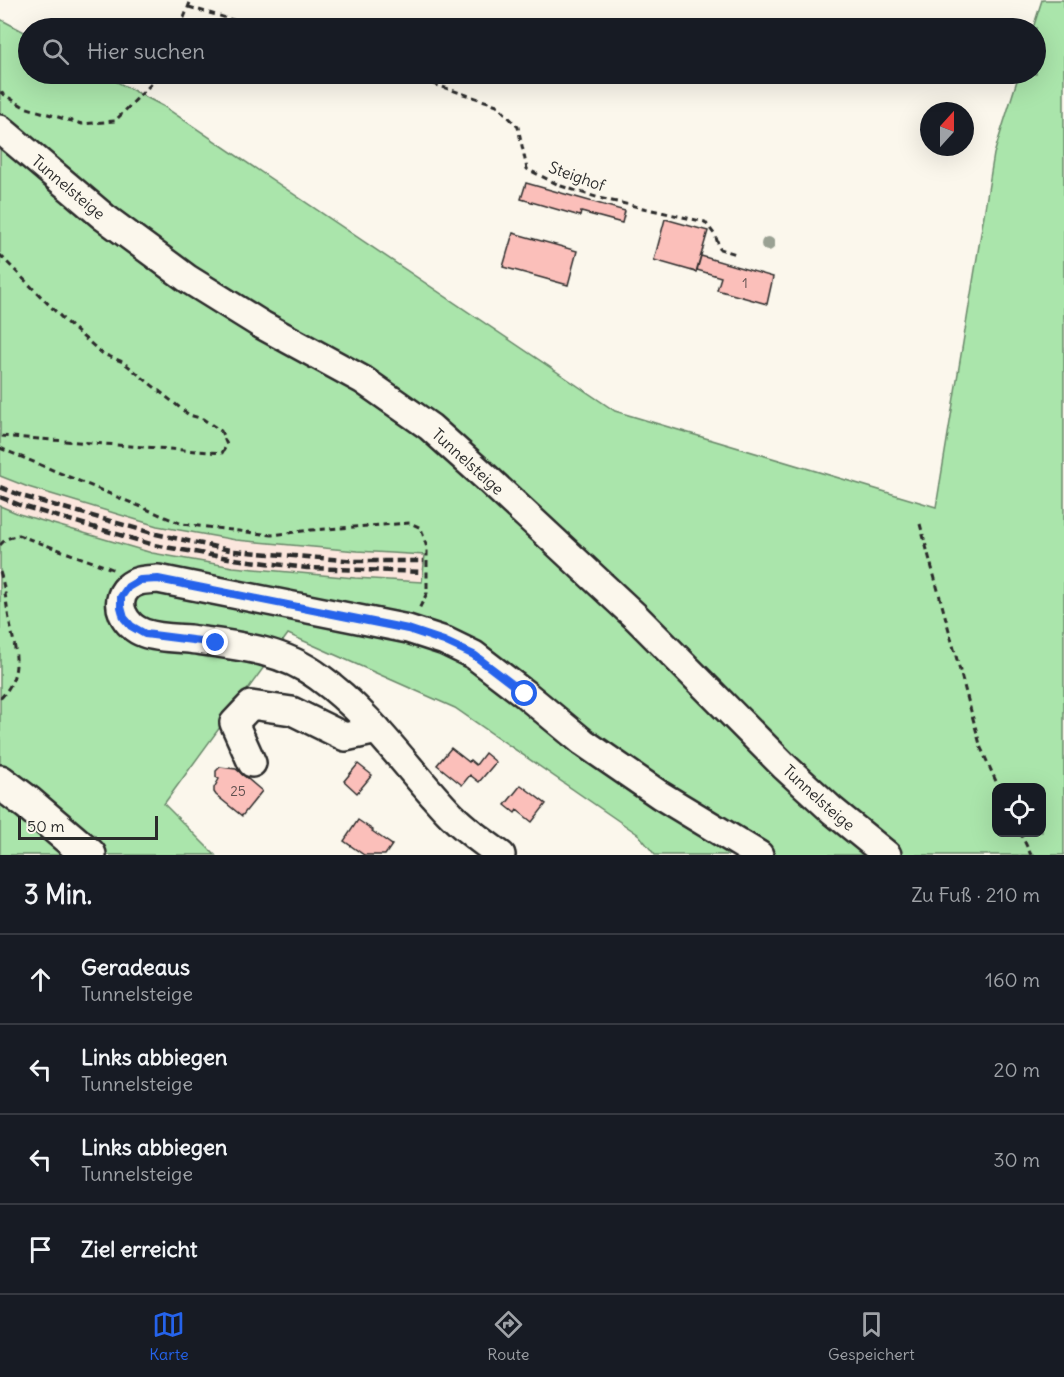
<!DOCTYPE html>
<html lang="de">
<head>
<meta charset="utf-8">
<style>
  :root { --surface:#171b24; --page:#242831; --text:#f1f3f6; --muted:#9ea1a6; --line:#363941; --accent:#2563eb }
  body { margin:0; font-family:Delius,sans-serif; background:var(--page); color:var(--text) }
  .controls { position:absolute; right:18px; bottom:18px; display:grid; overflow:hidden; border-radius:12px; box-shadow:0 6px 24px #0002 }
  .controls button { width:54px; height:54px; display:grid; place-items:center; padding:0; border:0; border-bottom:2px solid var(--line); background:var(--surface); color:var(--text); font:30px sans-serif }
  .compass { position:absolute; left:920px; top:102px; width:54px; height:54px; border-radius:50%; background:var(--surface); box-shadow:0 6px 24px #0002; rotate:21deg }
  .scale { position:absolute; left:18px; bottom:15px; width:140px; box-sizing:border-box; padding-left:6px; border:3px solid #2b2b2b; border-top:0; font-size:16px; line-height:21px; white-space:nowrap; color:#2b2b2b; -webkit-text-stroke:4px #fbf7ec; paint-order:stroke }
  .stop { position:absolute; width:18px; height:18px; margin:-14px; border:4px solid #2563eb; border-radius:50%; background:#fff }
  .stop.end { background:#2563eb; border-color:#fff; box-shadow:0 2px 6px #0008 }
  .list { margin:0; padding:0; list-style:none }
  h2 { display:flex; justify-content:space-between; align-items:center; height:78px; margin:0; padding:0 24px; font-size:26px }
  h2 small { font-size:20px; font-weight:400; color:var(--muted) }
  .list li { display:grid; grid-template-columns:39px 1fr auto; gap:18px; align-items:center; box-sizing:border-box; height:90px; padding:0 24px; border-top:2px solid var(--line) }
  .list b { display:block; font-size:22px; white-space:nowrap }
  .list p { margin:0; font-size:20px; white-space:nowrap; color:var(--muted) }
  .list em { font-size:20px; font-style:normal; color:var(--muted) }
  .icon { flex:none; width:33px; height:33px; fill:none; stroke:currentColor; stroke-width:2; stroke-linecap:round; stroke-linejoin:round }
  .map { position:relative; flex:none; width:1064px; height:855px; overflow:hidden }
  .search { position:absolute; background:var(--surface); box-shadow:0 6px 24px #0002; left:18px; right:18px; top:18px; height:66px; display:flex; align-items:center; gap:15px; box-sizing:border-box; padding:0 21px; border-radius:33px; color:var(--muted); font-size:22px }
  .sheet { height:438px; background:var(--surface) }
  nav { display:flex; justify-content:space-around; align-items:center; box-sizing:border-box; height:84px; border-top:2px solid var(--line); background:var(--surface); font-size:16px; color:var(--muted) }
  nav a { display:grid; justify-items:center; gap:3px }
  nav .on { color:var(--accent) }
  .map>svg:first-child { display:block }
  .built { fill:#fbe6dd }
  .green { fill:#aae5ab; stroke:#6a886b; stroke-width:1.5; fill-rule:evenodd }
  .building { fill:#fbbfba; stroke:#2b2b2b; stroke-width:1.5 }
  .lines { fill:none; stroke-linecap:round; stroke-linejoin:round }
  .minor-casing { stroke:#2b2b2b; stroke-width:32 }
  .major-casing { stroke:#2b2b2b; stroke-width:38 }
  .path { stroke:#2b2b2b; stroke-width:3; stroke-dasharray:6 4.5; stroke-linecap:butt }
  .minor { stroke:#fbf7ec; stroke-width:27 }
  .major { stroke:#fbf7ec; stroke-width:33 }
  .rail { stroke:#2b2b2b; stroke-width:4.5; stroke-dasharray:9 4.5; stroke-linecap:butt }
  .tree { fill:#9aa193 }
  .route { stroke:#2563eb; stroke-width:8 }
  .labels { text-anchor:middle; stroke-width:4.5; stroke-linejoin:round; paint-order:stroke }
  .number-label { font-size:14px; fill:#5f504f }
  .street-label { font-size:16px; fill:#2b2b2b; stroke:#fbf7ec }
</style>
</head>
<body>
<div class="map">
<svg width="1064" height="855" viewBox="0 0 1064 855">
  <rect width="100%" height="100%" fill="#fbf7ec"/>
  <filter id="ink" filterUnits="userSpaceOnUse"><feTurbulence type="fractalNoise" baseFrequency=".0167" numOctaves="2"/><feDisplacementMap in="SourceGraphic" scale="12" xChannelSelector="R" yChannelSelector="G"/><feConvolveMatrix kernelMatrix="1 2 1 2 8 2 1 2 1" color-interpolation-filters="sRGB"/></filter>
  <g filter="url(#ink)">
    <!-- built -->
    <path class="built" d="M 0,476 L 28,487 L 157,526 L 236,540 L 357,551 L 425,554 L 423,582 L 355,578 L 233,567 L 152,553 L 19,514 L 0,506 Z"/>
    <!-- green -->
    <path class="green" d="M 1042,0 L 1064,0 L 1064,855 L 655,855 L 639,835 L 455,708 L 288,634 L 164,804 L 215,855 L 0,855 L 0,506 L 19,514 L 152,553 L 233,567 L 355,578 L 422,582 L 425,555 L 357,551 L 236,540 L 157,526 L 28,487 L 0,476 L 0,19 L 28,34 L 28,74 L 102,74 L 163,106 L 615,411 L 936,507 L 994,154 L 1019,74 L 1036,74 L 1036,28 L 1033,28 ZM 996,788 L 1042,788 L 1042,832 L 996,832 Z"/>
    <!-- building -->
    <path class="building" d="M 526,183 L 625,211 L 622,223 L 581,212 L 580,216 L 521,199 Z
      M 665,219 L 708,231 L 696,272 L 654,260 Z
      M 513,233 L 577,251 L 568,285 L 503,267 Z
      M 701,256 L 773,277 L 767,304 L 717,290 L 721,277 L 697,270 Z
      M 451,748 L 469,762 L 470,760 L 476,765 L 485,753 L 496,762 L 479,782 L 470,775 L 462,785 L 437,765 Z
      M 358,764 L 372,775 L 357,793 L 344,781 Z
      M 220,767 L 236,769 L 262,791 L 242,816 L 216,795 L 214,792 L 214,788 L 219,779 L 216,777 L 216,771 Z
      M 521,785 L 546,804 L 532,822 L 517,810 L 515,813 L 505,805 Z
      M 358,820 L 373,830 L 372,831 L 392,845 L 385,855 L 364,855 L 344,841 Z"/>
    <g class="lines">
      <defs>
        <g id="minor">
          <path id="s1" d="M 0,129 L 104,217 L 188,279 L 262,325 L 363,380 L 430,427 L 490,481 L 636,617 L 784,766 L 833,811 L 887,855"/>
          <path d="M 252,763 L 234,723 L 251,705 L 292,711 L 345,737 L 377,730"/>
          <path d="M 501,855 C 484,843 466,830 451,815 C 407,769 372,715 319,677 C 282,649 234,645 189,639 C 175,638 158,638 144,633 C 126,627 111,603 128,587 C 137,579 147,580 158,579 L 408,629 L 445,641 L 474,655 L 525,694 L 583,742 L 660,795 L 759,855"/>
        </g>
        <path id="major" d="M 0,782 L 28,803 L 89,855"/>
      </defs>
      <!-- minor casing -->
      <use href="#minor" class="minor-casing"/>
      <!-- major casing -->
      <use href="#major" class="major-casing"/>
      <!-- path -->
      <path class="path" d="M 189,7 L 260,28
        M 180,28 L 191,0
        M 403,74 L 497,105 L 518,127 L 527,169 L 561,186 L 599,198 L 705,222 L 715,235 L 720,249 L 736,254
        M 0,92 L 24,107 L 82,124 L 115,121 L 161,74
        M 0,255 L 67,323 L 103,354 L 123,362 L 189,415 L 203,419 L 221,431 L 227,445 L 222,453 L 0,436
        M 0,448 L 182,524 L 272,535 L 311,530 L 410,523 L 421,528 L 427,548 L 427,593 L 419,609
        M 920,524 L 981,748 L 999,788
        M 0,545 L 6,539 L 18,535 L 115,570
        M 0,572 C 5,587 6,603 9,619 C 15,651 25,672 0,699
        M 1020,832 L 1031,855"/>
      <!-- minor -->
      <use href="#minor" class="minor"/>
      <!-- major -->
      <use href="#major" class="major"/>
      <!-- rail -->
      <path class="rail" d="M 0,487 L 25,497 L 156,534 L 234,551 L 356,561 L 424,561
        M 0,497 L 22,506 L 154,545 L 234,559 L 307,568 L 423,572"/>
    </g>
    <!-- trees -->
    <circle class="tree" cx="768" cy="244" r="7"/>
  </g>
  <g class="lines" filter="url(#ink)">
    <!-- route -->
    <path class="route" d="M 216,643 L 145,634 L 131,626 L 124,618 L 121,607 L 121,597 L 128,587 L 140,580 L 158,579 L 408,629 L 444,641 L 474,655 L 525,694"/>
  </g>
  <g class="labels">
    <!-- number labels -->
    <g class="number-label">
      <text x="745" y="288">1</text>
      <text x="238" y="796">25</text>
    </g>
    <!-- street labels -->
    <g class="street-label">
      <text transform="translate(577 176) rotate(20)" y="6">Steighof</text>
      <text dy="6" stroke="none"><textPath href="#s1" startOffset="90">Tunnelsteige</textPath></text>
      <text dy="6" stroke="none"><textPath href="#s1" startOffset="576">Tunnelsteige</textPath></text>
      <text dy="6" stroke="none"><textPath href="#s1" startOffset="1062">Tunnelsteige</textPath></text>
    </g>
  </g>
</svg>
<div class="controls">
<button><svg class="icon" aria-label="locate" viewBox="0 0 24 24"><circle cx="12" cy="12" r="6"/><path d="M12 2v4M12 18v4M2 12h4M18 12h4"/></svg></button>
</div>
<svg class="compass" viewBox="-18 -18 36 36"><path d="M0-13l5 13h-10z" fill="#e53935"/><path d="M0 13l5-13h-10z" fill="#9ea1a6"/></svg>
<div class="scale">50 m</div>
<div class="stop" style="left:525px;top:694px"></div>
<div class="stop end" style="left:216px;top:643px"></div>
<div class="search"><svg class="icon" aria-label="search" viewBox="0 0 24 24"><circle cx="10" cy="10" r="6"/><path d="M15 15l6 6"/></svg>Hier suchen</div>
</div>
<section class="sheet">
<h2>3 Min.<small>Zu Fuß · 210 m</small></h2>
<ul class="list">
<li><svg class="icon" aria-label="ahead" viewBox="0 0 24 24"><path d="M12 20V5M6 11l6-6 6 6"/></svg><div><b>Geradeaus</b><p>Tunnelsteige</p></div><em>160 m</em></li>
<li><svg class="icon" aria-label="left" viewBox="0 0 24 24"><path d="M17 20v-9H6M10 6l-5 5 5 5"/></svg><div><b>Links abbiegen</b><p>Tunnelsteige</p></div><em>20 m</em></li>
<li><svg class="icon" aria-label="left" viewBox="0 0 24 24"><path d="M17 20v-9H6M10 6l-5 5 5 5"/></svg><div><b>Links abbiegen</b><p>Tunnelsteige</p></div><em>30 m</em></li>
<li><svg class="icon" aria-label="arrive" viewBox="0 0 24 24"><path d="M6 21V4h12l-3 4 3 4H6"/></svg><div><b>Ziel erreicht</b></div></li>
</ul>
</section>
<nav>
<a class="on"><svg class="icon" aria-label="map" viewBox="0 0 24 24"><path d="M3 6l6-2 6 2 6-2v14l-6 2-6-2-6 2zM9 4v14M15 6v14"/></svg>Karte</a>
<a><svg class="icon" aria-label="directions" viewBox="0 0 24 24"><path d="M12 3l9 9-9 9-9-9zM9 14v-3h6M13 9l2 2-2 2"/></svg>Route</a>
<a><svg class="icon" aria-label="saved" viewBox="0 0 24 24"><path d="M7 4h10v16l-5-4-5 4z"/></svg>Gespeichert</a>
</nav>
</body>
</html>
